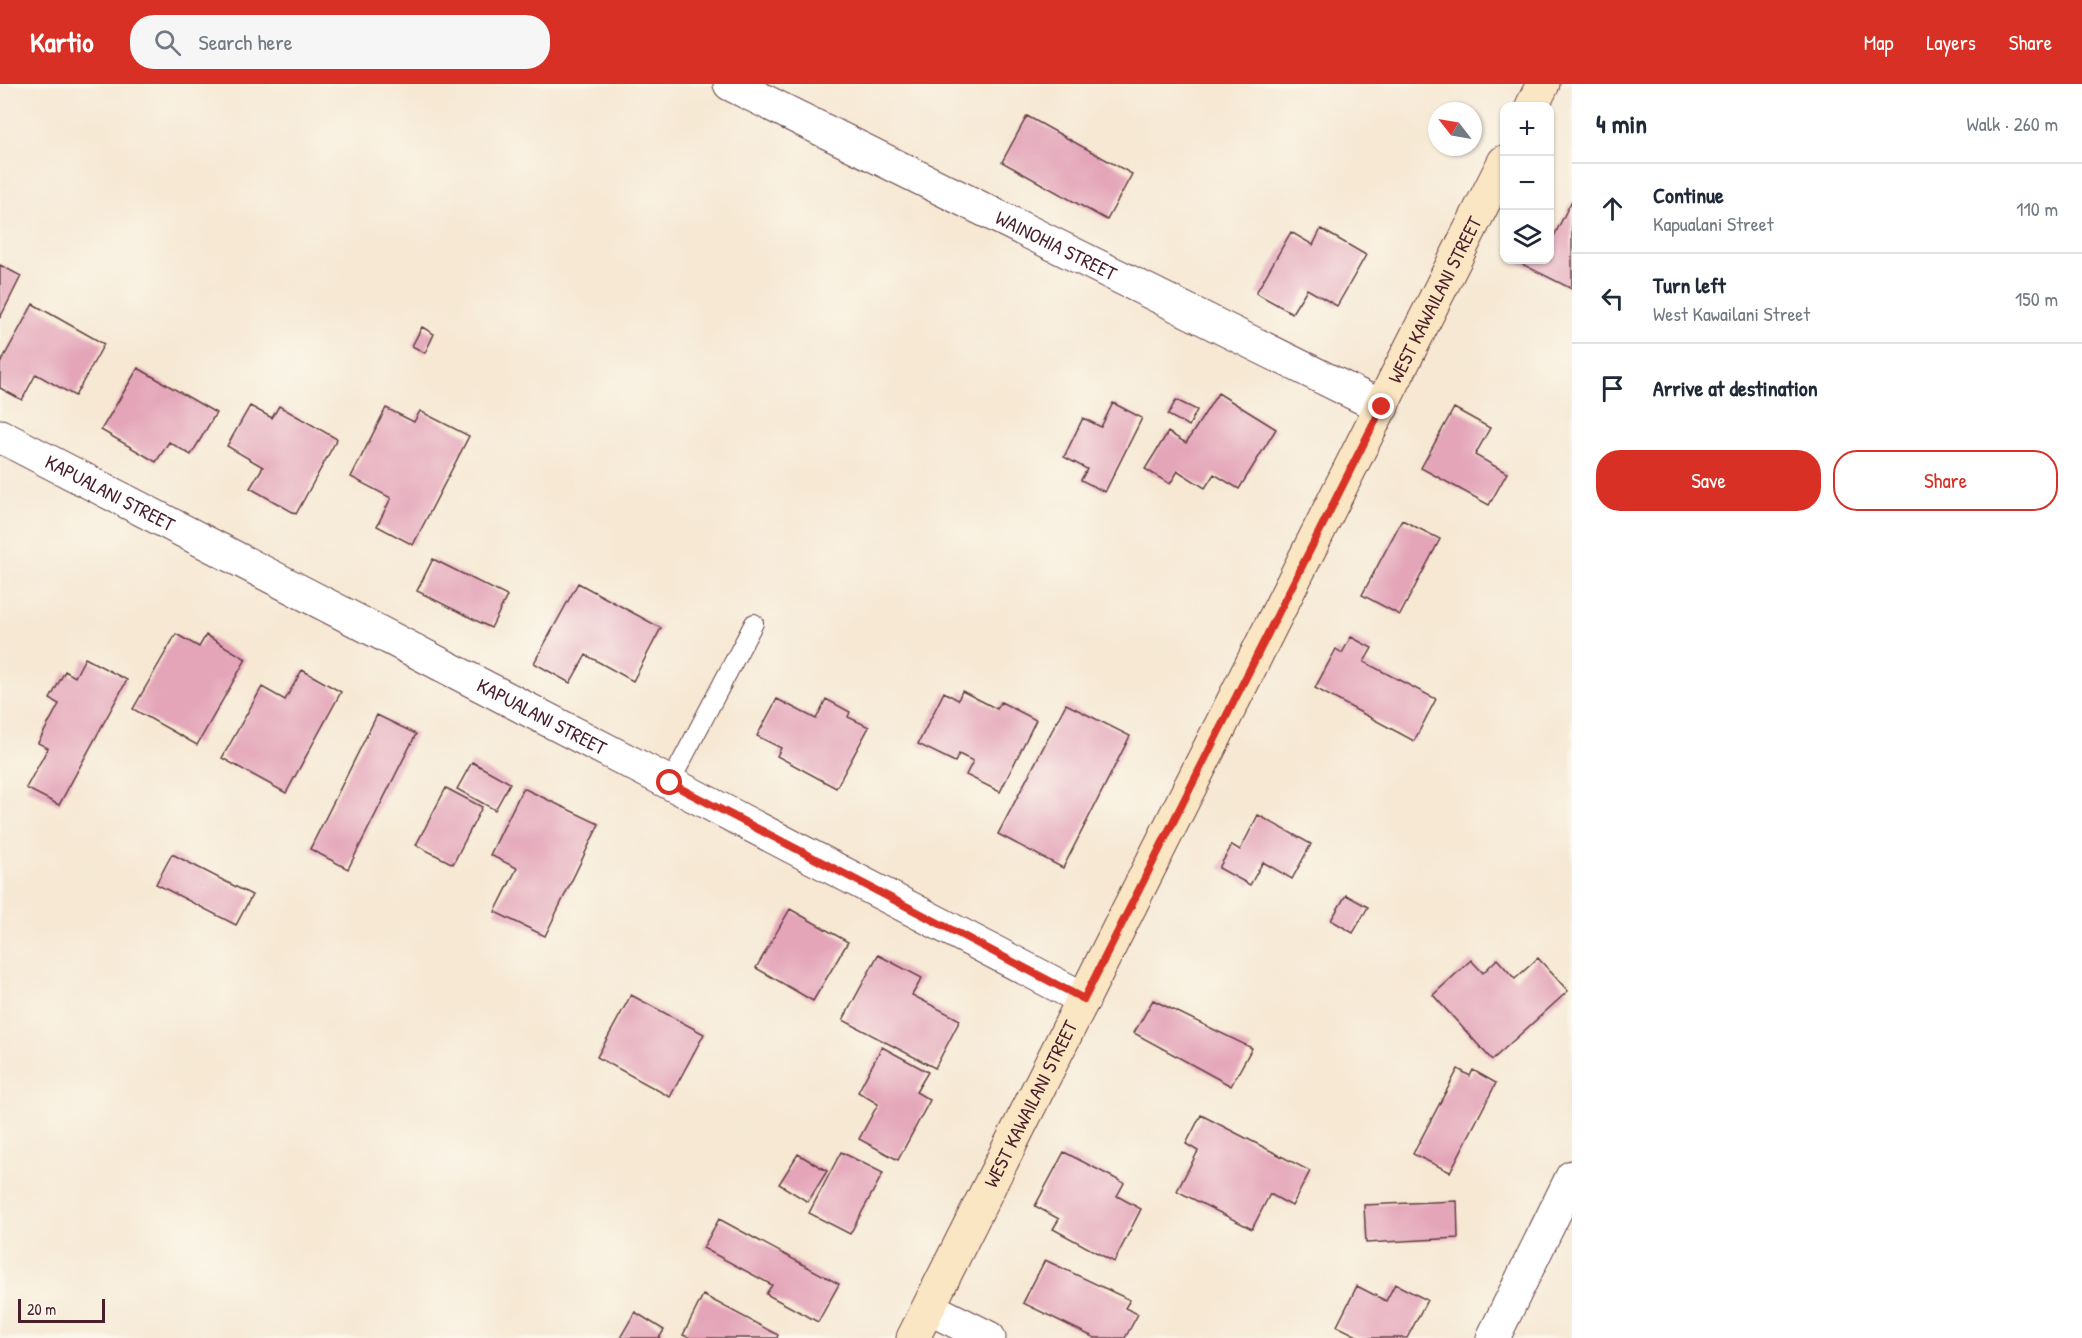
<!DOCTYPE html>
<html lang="en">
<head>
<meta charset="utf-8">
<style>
  :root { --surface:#fff; --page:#f6f6f7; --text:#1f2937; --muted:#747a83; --line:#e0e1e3; --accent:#d93025 }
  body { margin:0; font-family:"Patrick Hand",sans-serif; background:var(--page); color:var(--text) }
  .controls { position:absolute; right:18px; top:18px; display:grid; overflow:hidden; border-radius:12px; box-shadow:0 2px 4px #0004 }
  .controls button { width:54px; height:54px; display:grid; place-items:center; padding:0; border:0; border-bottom:2px solid var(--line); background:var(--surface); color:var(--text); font:30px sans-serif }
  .compass { position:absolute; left:1428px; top:18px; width:54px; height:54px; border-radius:50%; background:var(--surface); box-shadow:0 2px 4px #0004; rotate:301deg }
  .scale { position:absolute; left:18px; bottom:15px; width:87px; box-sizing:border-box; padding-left:6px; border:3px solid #4a1f2b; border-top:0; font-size:16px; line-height:21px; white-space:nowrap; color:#4a1f2b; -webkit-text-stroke:4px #fbf7ec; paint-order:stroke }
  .stop { position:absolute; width:18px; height:18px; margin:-14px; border:4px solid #d93025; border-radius:50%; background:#fff }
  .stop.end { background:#d93025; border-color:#fff; box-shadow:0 2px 6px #0008 }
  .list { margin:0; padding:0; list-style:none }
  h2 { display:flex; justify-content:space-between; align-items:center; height:78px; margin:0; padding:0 24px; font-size:26px }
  h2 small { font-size:20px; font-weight:400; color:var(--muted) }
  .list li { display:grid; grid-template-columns:39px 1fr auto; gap:18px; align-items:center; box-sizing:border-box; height:90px; padding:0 24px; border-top:2px solid var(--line) }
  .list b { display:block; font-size:22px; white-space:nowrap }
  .list p { margin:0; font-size:20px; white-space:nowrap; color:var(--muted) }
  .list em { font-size:20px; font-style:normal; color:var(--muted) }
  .actions { display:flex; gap:12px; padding:18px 24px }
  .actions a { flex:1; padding:14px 0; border:2px solid var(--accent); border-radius:24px; text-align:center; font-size:21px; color:var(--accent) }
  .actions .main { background:var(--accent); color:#fff }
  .icon { flex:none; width:33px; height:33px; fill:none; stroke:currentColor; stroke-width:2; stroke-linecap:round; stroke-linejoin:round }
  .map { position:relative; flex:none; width:1572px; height:1254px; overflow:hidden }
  header { display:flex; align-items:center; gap:36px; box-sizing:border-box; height:84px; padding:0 30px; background:var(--accent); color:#fff }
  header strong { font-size:28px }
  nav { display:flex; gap:33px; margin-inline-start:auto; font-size:21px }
  .search { width:420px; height:54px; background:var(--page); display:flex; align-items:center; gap:15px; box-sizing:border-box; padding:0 21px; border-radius:24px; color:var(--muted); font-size:22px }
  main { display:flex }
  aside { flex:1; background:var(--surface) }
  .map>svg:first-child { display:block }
  .building { fill:#e4a5b9 }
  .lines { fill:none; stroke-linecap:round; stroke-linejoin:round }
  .lane-casing { stroke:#643d44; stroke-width:20 }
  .street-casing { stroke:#643d44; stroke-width:35 }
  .secondary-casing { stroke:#643d44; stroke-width:35 }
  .lane { stroke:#fff; stroke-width:18 }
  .street { stroke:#fff; stroke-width:33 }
  .secondary { stroke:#fbe6c3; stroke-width:33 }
  .route { stroke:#d93025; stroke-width:8 }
  .labels { text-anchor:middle; stroke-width:4.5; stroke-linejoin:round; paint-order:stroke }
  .street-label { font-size:20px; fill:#4a1f2b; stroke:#fbf7ec }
</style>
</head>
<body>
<header>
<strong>Kartio</strong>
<div class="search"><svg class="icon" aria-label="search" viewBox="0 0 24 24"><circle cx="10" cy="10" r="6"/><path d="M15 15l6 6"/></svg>Search here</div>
<nav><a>Map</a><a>Layers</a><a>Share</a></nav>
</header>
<main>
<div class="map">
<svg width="1572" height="1254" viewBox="0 0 1572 1254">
  <rect width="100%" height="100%" fill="#fbf7ec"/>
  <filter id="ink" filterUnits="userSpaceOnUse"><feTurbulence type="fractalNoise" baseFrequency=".0167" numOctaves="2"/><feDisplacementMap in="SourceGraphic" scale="12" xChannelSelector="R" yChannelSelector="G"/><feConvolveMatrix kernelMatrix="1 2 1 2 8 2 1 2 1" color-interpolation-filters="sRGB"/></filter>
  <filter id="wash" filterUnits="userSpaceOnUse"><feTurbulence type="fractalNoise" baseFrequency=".008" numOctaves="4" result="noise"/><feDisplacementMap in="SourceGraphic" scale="24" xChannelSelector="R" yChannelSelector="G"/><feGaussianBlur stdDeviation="1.35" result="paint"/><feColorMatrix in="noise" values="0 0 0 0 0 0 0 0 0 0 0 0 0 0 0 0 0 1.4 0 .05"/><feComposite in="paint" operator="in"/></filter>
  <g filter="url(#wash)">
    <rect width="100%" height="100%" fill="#f6e8d3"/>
    <g id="blocks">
      <!-- building -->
      <path class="building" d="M 1027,32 L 1132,90 L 1107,136 L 1002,78 Z
        M 1572,116 L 1572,205 L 1514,176 L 1550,176 L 1550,150 L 1554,152 Z
        M 1321,145 L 1366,171 L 1337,222 L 1307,205 L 1292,229 L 1256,209 L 1291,148 L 1313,161 Z
        M 0,181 L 21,192 L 0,234 Z
        M 33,220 L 104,260 L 75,312 L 36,290 L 22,316 L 0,304 L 0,280 Z
        M 422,243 L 434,250 L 425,269 L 412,262 Z
        M 138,284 L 216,329 L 191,371 L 169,358 L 156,378 L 101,346 Z
        M 1218,309 L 1276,345 L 1239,405 L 1214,390 L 1205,404 L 1178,387 L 1170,400 L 1145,385 L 1168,348 L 1186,359 Z
        M 1176,316 L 1197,326 L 1189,342 L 1168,331 Z
        M 1113,319 L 1142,334 L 1105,408 L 1081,396 L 1087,385 L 1064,373 L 1083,334 L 1101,343 Z
        M 250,322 L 272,334 L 279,322 L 337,355 L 296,430 L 250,404 L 263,383 L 227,362 Z
        M 386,324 L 414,338 L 420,327 L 469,352 L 413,461 L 377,442 L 391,414 L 351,393 Z
        M 1454,324 L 1490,344 L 1475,371 L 1507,389 L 1489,421 L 1421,384 Z
        M 1402,436 L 1440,455 L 1400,531 L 1362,511 Z
        M 433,475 L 507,512 L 491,544 L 417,507 Z
        M 578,499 L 661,544 L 633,597 L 586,571 L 570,599 L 534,579 Z
        M 176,550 L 199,563 L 206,551 L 246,575 L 197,661 L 133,625 Z
        M 1351,553 L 1372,564 L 1364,578 L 1436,615 L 1414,657 L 1315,604 L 1336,565 L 1342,569 Z
        M 85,574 L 127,596 L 59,721 L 26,704 L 48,664 L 38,659 L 59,620 L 50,615 L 65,587 L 75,593 Z
        M 302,586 L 341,608 L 286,709 L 222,674 L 262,603 L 285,616 Z
        M 962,607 L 997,625 L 1001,618 L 1036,636 L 1000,708 L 966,691 L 973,677 L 959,670 L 955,678 L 918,660 L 944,608 L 958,616 Z
        M 777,615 L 816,635 L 826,615 L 850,628 L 848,633 L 869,643 L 836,704 L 777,672 L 781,664 L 757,652 Z
        M 1066,620 L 1130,652 L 1063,784 L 998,750 Z
        M 377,631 L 416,650 L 348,785 L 310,765 Z
        M 472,678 L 510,699 L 495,726 L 457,705 Z
        M 446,704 L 482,723 L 453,780 L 416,761 Z
        M 523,704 L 599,740 L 545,852 L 495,828 L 517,784 L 490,771 Z
        M 1258,731 L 1311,760 L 1292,795 L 1263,778 L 1250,801 L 1219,784 L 1232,761 L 1240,766 Z
        M 172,770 L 252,811 L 236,841 L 156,800 Z
        M 1346,811 L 1368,823 L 1353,849 L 1331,836 Z
        M 790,825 L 848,858 L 813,917 L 756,884 Z
        M 878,871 L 922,894 L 912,911 L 960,936 L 935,984 L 843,936 Z
        M 1538,874 L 1568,907 L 1492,976 L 1433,911 L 1471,876 L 1483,889 L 1497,875 L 1515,895 Z
        M 631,911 L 704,950 L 670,1013 L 597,973 Z
        M 1153,916 L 1252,964 L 1231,1002 L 1134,949 Z
        M 882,963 L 928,988 L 916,1008 L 930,1016 L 898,1076 L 859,1055 L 878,1020 L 858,1008 Z
        M 1458,985 L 1470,992 L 1473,986 L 1496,999 L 1450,1088 L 1413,1070 Z
        M 1201,1031 L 1310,1087 L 1292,1122 L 1270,1110 L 1252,1145 L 1177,1107 L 1198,1067 L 1186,1060 Z
        M 841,1068 L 883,1089 L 850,1150 L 809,1129 Z
        M 1064,1068 L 1124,1099 L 1117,1112 L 1141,1125 L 1114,1178 L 1053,1145 L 1059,1135 L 1035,1122 Z
        M 798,1070 L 827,1087 L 808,1118 L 779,1100 Z
        M 1457,1117 L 1458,1154 L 1366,1159 L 1364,1121 Z
        M 719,1135 L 839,1200 L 818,1238 L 766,1210 L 772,1201 L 703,1164 Z
        M 1045,1176 L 1130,1216 L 1125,1224 L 1138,1230 L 1125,1254 L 1095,1254 L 1023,1219 Z
        M 1395,1200 L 1427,1216 L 1407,1254 L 1361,1254 L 1337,1242 L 1357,1202 L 1386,1217 Z
        M 703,1211 L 778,1251 L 777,1254 L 690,1254 L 683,1251 Z
        M 635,1228 L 664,1246 L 659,1254 L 620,1254 Z"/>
    </g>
  </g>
  <g filter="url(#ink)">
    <use href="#blocks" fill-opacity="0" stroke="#643d44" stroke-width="1.5"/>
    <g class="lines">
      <defs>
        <path id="lane" d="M 670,699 L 754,539"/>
        <g id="street">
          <path id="s1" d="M 730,0 L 1382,323"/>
          <path id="s2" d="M 0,352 L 670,699 L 1084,915"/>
          <path d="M 929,1224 L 989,1254"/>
          <path d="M 1493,1254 L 1572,1093"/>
        </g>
        <g id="secondary">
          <path d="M 1532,22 L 1543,0"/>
          <path id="s3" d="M 913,1254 L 1504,78"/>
        </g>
      </defs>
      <!-- lane casing -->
      <use href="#lane" class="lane-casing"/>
      <!-- street casing -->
      <use href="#street" class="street-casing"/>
      <!-- secondary casing -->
      <use href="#secondary" class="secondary-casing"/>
      <!-- lane -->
      <use href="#lane" class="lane"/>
      <!-- street -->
      <use href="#street" class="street"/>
      <!-- secondary -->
      <use href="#secondary" class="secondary"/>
    </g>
  </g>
  <g class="lines" filter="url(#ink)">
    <!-- route -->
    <path class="route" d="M 670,699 L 1084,915 L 1382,323"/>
  </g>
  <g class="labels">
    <!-- street labels -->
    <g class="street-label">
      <text dy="7" stroke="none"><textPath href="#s1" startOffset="364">WAINOHIA STREET</textPath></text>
      <text dy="7" stroke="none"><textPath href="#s3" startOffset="1162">WEST KAWAILANI STREET</textPath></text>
      <text dy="7" stroke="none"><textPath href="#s2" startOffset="124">KAPUALANI STREET</textPath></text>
      <text dy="7" stroke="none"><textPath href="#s2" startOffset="610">KAPUALANI STREET</textPath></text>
      <text dy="7" stroke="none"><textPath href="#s3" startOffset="262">WEST KAWAILANI STREET</textPath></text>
    </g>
  </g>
</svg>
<div class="controls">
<button>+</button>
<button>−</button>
<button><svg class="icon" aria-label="layers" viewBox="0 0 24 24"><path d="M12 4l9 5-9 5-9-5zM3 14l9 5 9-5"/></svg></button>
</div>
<svg class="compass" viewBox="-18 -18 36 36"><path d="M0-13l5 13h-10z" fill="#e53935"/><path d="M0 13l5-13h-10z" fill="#747a83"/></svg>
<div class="scale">20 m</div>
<div class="stop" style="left:670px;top:699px"></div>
<div class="stop end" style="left:1382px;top:323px"></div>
</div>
<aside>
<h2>4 min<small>Walk · 260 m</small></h2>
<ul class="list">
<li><svg class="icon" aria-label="ahead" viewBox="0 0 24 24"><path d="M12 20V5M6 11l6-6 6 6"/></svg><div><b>Continue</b><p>Kapualani Street</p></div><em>110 m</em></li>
<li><svg class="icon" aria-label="left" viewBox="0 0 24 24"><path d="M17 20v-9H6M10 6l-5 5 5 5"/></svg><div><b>Turn left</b><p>West Kawailani Street</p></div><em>150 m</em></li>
<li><svg class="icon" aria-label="arrive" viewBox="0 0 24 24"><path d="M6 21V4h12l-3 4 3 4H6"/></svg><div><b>Arrive at destination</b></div></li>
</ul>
<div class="actions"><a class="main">Save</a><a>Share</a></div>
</aside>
</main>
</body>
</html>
